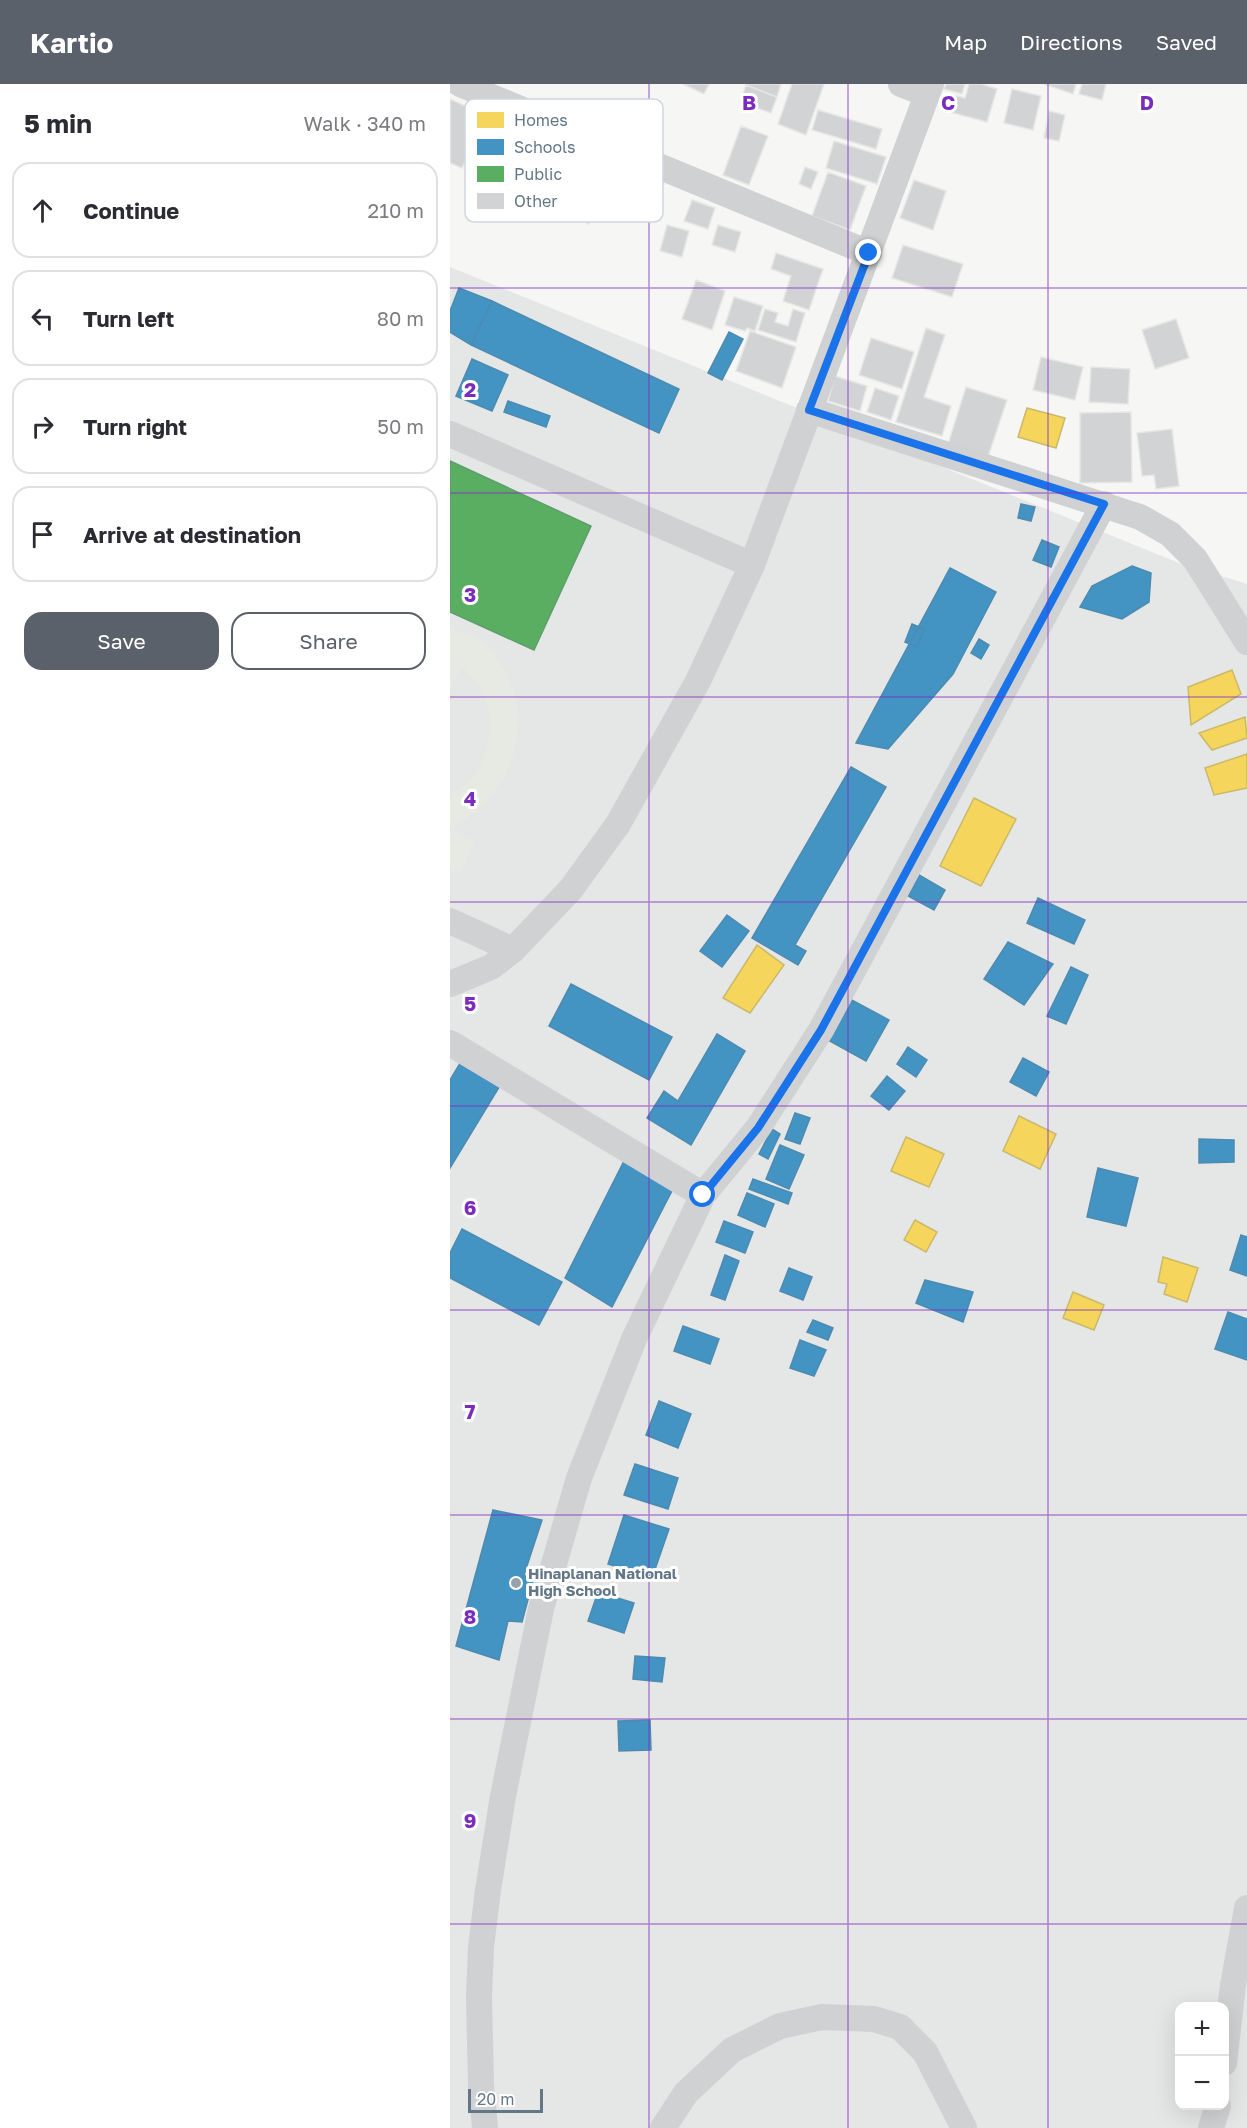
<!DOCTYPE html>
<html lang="en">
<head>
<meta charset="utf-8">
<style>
  :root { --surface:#fff; --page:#f7f7f7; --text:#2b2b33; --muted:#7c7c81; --line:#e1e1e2; --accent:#5b616a }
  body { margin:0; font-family:"Golos Text",sans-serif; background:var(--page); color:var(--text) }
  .controls { position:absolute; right:18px; bottom:18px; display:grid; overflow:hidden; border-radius:12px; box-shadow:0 6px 24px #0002 }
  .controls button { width:54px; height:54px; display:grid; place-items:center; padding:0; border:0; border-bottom:2px solid var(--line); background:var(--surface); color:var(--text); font:30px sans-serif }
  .scale { position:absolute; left:18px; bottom:15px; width:75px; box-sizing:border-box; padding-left:6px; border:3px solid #637788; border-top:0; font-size:16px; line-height:21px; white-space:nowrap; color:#637788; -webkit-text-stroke:4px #fff; paint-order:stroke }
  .stop { position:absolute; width:18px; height:18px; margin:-14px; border:4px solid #1a73e8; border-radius:50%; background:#fff }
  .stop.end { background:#1a73e8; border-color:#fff; box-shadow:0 2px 6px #0008 }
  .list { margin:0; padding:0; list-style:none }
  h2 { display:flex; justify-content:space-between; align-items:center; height:78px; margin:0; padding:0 24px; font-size:26px }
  h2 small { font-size:20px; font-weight:400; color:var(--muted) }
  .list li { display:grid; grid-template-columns:39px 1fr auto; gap:18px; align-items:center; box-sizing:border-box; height:96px; margin:0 12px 12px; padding:0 12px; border:2px solid var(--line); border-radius:18px }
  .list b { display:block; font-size:22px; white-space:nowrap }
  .list em { font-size:20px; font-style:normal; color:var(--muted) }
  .actions { display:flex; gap:12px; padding:18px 24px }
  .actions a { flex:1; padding:14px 0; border:2px solid var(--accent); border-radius:18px; text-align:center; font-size:21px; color:var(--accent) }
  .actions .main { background:var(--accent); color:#fff }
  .icon { flex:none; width:33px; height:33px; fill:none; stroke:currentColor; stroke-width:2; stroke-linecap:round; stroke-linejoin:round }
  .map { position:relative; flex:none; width:797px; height:2044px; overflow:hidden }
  header { display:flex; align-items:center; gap:36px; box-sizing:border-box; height:84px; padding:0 30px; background:var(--accent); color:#fff }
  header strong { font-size:28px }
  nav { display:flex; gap:33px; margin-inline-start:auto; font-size:21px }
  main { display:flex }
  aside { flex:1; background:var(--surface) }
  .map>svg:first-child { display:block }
  .built { fill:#e5e6e6; fill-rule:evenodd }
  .green { fill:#e6eae3 }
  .homes { fill:#f6d55c; stroke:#cab969; stroke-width:1.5 }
  .schools { fill:#4393c3; stroke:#4d8bb1; stroke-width:1.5 }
  .public { fill:#5aae61; stroke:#5d9e6d; stroke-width:1.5 }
  .building { fill:#d2d3d4; stroke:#e6e6e4; stroke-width:1.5 }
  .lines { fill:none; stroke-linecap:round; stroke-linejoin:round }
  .minor { stroke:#d0d1d2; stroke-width:26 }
  .route { stroke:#1a73e8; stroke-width:8 }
  .grid { fill:none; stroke:#7b2cbf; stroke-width:1.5; stroke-opacity:0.55 }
  .poi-dot { fill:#96a3ae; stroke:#fff; stroke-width:2 }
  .labels { text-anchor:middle; stroke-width:6; stroke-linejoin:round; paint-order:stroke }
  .poi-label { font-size:15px; font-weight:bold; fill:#637788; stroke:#fff; text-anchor:start }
  .key { fill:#fff; stroke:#d0d6db; stroke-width:1.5 }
  .key-label { font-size:16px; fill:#637788 }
  .grid-label { font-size:20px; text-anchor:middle; font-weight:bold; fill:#7b2cbf; stroke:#fff; stroke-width:6; stroke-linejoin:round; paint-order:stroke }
</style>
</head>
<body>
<header>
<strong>Kartio</strong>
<nav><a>Map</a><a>Directions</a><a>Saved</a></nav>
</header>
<main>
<aside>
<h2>5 min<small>Walk · 340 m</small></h2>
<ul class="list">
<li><svg class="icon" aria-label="ahead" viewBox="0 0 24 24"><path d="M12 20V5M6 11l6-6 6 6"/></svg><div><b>Continue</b></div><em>210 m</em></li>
<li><svg class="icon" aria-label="left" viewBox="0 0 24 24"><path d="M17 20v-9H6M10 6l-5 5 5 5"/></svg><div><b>Turn left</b></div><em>80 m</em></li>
<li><svg class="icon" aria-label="right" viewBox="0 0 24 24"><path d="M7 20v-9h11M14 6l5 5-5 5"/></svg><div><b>Turn right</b></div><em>50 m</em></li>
<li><svg class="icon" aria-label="arrive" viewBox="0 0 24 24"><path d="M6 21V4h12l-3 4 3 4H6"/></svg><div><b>Arrive at destination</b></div></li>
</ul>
<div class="actions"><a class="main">Save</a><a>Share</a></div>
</aside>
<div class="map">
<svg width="797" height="2044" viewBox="0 0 797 2044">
  <rect width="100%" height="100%" fill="#f6f6f5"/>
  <!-- built -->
  <path class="built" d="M 0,183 L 729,479 L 797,500 L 797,2044 L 0,2044 ZM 730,1922 L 774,1922 L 774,2022 L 730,2022 Z"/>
  <!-- green -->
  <path class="green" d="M 0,544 C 10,548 30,554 38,561 C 43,565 47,575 51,580 C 88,639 62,715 0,743 L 0,711 C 6,707 14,702 19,697 C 42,672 48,628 28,600 C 23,594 17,588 12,582 L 0,606 Z
    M 0,747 L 25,758 L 10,789 L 0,784 Z"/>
  <!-- homes -->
  <path class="homes" d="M 577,324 L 615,334 L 606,364 L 568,353 Z
    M 782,586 L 791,610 L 741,641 L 738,603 Z
    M 795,633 L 797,654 L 762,666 L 749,649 Z
    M 797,670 L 797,704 L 764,711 L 755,684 Z
    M 524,714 L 566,735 L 531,802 L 490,782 Z
    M 307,861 L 334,881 L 300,929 L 273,914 Z
    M 569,1032 L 606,1050 L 590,1085 L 553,1067 Z
    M 456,1053 L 494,1070 L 479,1103 L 441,1087 Z
    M 465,1136 L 487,1148 L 476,1168 L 454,1156 Z
    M 713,1173 L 748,1184 L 737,1218 L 714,1210 L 717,1200 L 708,1198 Z
    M 623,1208 L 654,1221 L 644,1246 L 613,1234 Z"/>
  <!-- schools -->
  <path class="schools" d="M 9,204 L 42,217 L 21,261 L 0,248 L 0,227 Z
    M 42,217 L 229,305 L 209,349 L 21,261 Z
    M 279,248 L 293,255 L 272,296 L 258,289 Z
    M 22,275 L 58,291 L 42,327 L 6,312 Z
    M 58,317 L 100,332 L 96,343 L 54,328 Z
    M 571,420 L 585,423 L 581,437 L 568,434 Z
    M 592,456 L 609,463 L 601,483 L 583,476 Z
    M 682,482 L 701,489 L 699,518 L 672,535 L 630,523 L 642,502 Z
    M 500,484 L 546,508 L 503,590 L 438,665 L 406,659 Z
    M 462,540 L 474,545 L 467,563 L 455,558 Z
    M 529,555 L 539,561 L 531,575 L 521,569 Z
    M 401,683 L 436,703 L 345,861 L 356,867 L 348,881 L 302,854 Z
    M 469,791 L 495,806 L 484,826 L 458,812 Z
    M 588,814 L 635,836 L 624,860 L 577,839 Z
    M 277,831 L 299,847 L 272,883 L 250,867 Z
    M 558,858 L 603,880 L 574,921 L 534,895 Z
    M 621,883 L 638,891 L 616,940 L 597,932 Z
    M 121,900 L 222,953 L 199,996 L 99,942 Z
    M 398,914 L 439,936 L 416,977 L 376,955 Z
    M 267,950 L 295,967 L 241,1061 L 197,1034 L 214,1007 L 228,1017 Z
    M 458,963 L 477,976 L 466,993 L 447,980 Z
    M 573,974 L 599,988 L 586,1012 L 560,998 Z
    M 12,976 L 51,1000 L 0,1084 L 0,996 Z
    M 437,992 L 455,1007 L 439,1026 L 421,1012 Z
    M 345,1029 L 360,1034 L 350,1060 L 335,1055 Z
    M 322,1045 L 330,1050 L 318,1075 L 309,1070 Z
    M 749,1055 L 784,1056 L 784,1078 L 749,1079 Z
    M 330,1061 L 354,1071 L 339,1105 L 316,1095 Z
    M 176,1073 L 226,1099 L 162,1223 L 115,1194 Z
    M 648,1084 L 688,1094 L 676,1142 L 637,1133 Z
    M 303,1095 L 342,1109 L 338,1120 L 299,1105 Z
    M 297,1109 L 324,1120 L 315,1143 L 288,1131 Z
    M 274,1137 L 303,1148 L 295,1169 L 266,1158 Z
    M 12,1145 L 112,1198 L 89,1241 L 0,1194 L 0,1169 Z
    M 791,1151 L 797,1153 L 797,1192 L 780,1186 Z
    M 275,1171 L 289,1177 L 275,1216 L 261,1211 Z
    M 339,1184 L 362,1193 L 353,1216 L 330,1207 Z
    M 475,1196 L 523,1208 L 513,1238 L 466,1219 Z
    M 778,1228 L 797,1235 L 797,1276 L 765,1265 Z
    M 363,1236 L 383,1244 L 378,1256 L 357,1248 Z
    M 233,1242 L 269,1255 L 260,1280 L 224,1267 Z
    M 350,1256 L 376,1266 L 364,1292 L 340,1284 Z
    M 209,1317 L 241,1330 L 228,1364 L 196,1351 Z
    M 185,1380 L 228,1394 L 218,1425 L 174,1411 Z
    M 43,1426 L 92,1436 L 74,1491 L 83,1497 L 72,1538 L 58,1537 L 49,1576 L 6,1562 Z
    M 174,1431 L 219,1445 L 202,1494 L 158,1480 Z
    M 148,1508 L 184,1519 L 174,1549 L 138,1537 Z
    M 185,1572 L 215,1574 L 212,1598 L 183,1595 Z
    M 200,1636 L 201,1666 L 169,1667 L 168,1637 Z"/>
  <!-- public -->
  <path class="public" d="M 0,377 L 141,442 L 84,566 L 0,528 Z"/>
  <!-- building -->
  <path class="building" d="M 233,0 L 259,0 L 254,10 Z
    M 296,0 L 331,0 L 327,13 L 296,1 Z
    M 342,0 L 374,0 L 356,51 L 328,40 Z
    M 496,0 L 515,0 L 512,10 L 494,5 Z
    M 519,0 L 531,0 L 547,5 L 537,38 L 496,27 L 500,10 L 515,14 Z
    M 594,0 L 626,0 L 623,10 Z
    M 632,0 L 656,0 L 652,16 L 629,10 Z
    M 296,1 L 327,13 L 321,29 L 290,18 Z
    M 562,5 L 591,12 L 583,46 L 554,39 Z
    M 0,15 L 37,32 L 12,84 L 0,79 Z
    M 368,26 L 432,45 L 426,65 L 362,46 Z
    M 599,27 L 615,31 L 609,57 L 594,54 Z
    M 291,42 L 318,52 L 299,101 L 273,91 Z
    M 384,57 L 436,73 L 427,100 L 376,84 Z
    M 121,83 L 157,99 L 139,140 L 103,125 Z
    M 355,83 L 368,88 L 361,105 L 349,100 Z
    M 378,88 L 416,102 L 400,146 L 362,132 Z
    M 464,96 L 496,107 L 483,146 L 450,134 Z
    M 242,116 L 265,124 L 258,145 L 234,137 Z
    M 217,141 L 239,147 L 232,173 L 210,167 Z
    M 268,141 L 291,148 L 285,168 L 262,161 Z
    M 453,161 L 513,180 L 502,213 L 442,194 Z
    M 326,169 L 373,185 L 359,226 L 333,217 L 341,192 L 321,185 Z
    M 246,196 L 275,207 L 262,246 L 232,235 Z
    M 284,213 L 313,222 L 305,247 L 297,244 L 295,247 L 275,241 Z
    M 315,225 L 328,229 L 325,238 L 338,242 L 343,225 L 355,229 L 346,258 L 308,246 Z
    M 726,235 L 739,274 L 705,285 L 692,246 Z
    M 476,244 L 495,251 L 474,313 L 501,322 L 492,352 L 446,338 Z
    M 300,247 L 346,263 L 332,304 L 286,287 Z
    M 421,254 L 464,268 L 452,305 L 409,291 Z
    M 591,273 L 633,283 L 625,316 L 583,306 Z
    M 641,283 L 680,285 L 678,320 L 639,318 Z
    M 385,292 L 417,302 L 410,327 L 378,317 Z
    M 516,303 L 557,316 L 537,376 L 497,363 Z
    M 425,304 L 449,312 L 441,336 L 417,328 Z
    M 681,328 L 682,398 L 630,399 L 630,329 Z
    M 722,345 L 729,402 L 706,405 L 704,391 L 692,392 L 687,349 Z"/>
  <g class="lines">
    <!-- minor -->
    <path class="minor" d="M 10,0 L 419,169
      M 451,0 L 477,10
      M 359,326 L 690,433 L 720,450 L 745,475 L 797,558
      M 0,350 L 302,481
      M 0,837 L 63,866
      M 0,900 L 41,883 L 63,866 L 121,805 L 168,740 L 248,597 L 302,481 L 481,0
      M 0,959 L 253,1111
      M 774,1979 L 783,1901 L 797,1824
      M 35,2044 L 31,2000 L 29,1913 L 31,1863 L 38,1806 L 53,1712 L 91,1525 L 129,1394 L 184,1255 L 253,1111 L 308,1044 L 371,946 L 654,420
      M 213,2044 L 236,2009 L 282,1966 L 330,1942 L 372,1933 L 424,1935 L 450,1943 L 475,1968 L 514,2044
      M 761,2044 L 768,2022"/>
  </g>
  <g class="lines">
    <!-- route -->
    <path class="route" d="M 253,1111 L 308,1044 L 371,946 L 654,420 L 359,326 L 419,169"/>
  </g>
  <!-- grid -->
  <path class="grid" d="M 199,0 L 199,2044M 398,0 L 398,2044M 598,0 L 598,2044M 0,204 L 797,204M 0,409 L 797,409M 0,613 L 797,613M 0,818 L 797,818M 0,1022 L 797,1022M 0,1226 L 797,1226M 0,1431 L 797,1431M 0,1635 L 797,1635M 0,1840 L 797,1840"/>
  <!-- markers -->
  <circle class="poi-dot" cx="66" cy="1499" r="6"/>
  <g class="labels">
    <!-- poi labels -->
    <g class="poi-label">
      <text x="78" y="1495">Hinaplanan National<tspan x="78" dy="17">High School</tspan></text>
    </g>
  </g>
  <!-- legend -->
  <rect x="15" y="15" width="198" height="123" rx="9" class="key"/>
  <rect x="27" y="28" width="27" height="16" fill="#f6d55c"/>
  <rect x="27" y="55" width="27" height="16" fill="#4393c3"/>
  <rect x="27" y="82" width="27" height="16" fill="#5aae61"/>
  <rect x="27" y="109" width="27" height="16" fill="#d2d3d4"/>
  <g class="key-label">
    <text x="64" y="42">Homes</text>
    <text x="64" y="69">Schools</text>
    <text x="64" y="96">Public</text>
    <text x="64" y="123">Other</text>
  </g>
  <g class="grid-label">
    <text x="299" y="26">B</text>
    <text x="498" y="26">C</text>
    <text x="697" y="26">D</text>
    <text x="20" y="313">2</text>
    <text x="20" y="518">3</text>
    <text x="20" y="722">4</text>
    <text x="20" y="927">5</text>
    <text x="20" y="1131">6</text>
    <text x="20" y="1335">7</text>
    <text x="20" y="1540">8</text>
    <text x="20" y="1744">9</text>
  </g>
</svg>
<div class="controls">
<button>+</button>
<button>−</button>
</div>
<div class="scale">20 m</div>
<div class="stop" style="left:253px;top:1111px"></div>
<div class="stop end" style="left:419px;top:169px"></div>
</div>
</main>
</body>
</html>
